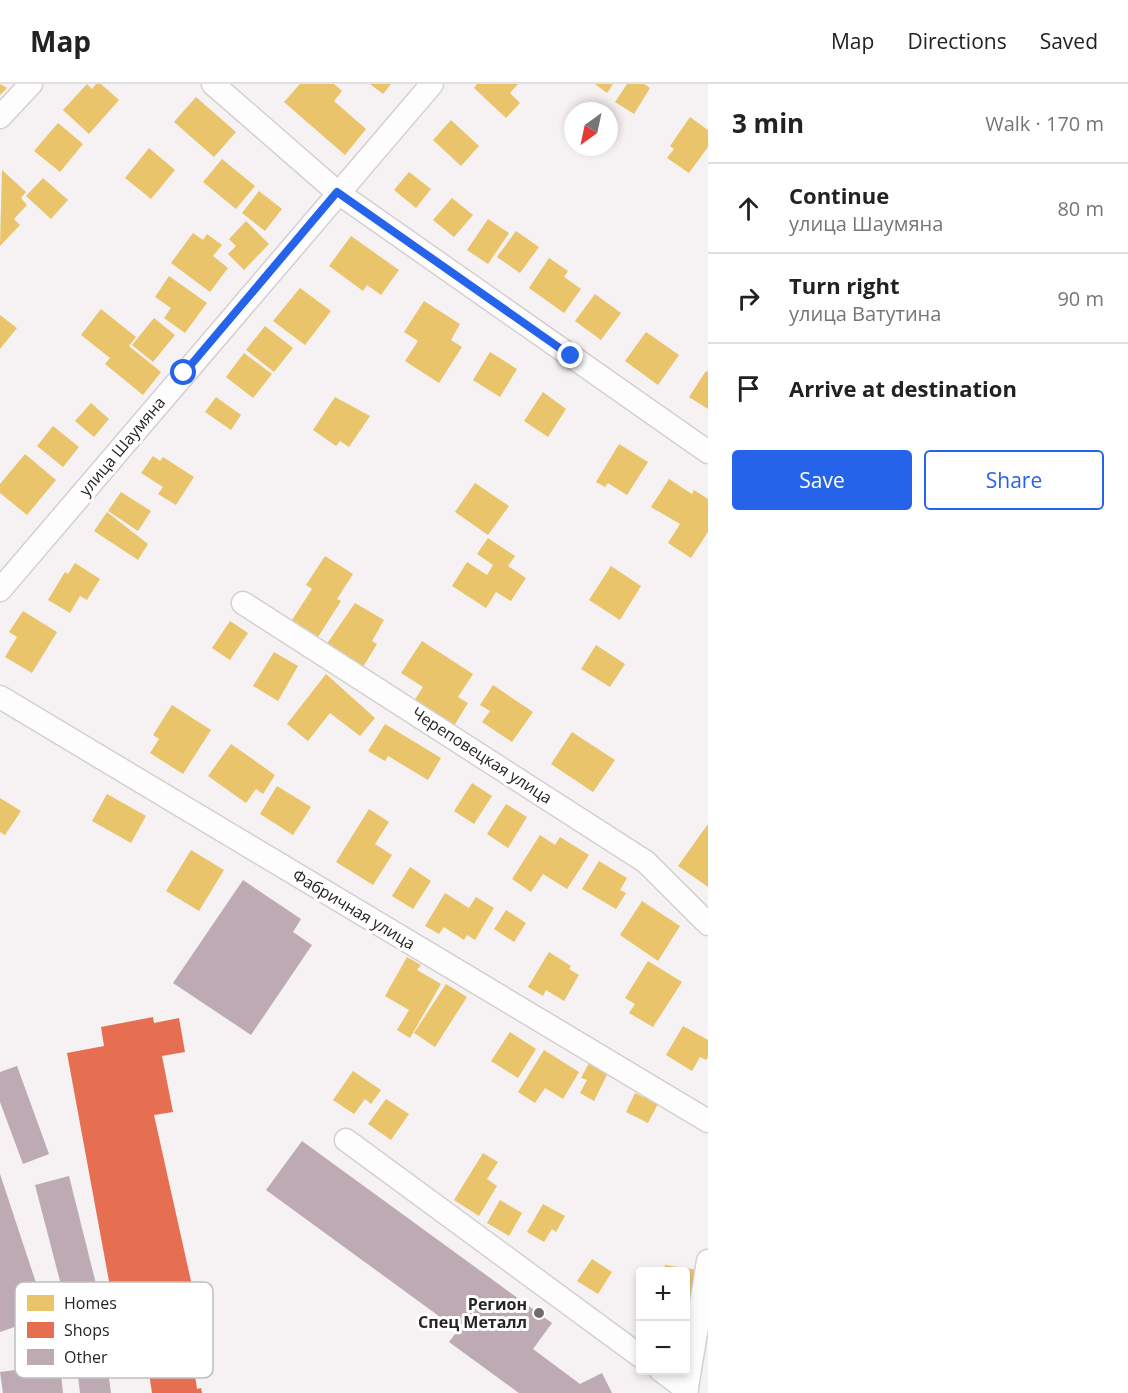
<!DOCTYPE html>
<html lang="en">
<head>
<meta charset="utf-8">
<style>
  :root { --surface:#fff; --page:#f2f2f2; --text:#222; --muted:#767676; --line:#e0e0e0; --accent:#2563eb }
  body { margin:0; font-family:"Open Sans",sans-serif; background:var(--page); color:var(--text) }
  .controls { position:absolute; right:18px; bottom:18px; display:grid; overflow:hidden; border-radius:6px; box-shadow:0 3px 9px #0003 }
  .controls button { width:54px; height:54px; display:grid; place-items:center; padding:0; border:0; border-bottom:2px solid var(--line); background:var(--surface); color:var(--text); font:30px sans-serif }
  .compass { position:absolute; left:564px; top:18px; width:54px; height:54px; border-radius:50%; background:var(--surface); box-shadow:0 3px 9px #0003; rotate:213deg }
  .stop { position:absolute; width:18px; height:18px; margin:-14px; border:4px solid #2563eb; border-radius:50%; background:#fff }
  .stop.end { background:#2563eb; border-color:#fff; box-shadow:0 2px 6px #0008 }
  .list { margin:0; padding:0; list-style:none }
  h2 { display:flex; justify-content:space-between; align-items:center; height:78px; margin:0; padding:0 24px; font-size:26px }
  h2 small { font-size:20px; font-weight:400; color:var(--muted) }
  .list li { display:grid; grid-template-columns:39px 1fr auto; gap:18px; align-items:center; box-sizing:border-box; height:90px; padding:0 24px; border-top:2px solid var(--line) }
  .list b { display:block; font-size:22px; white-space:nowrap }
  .list p { margin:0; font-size:20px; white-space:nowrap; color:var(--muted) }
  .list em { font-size:20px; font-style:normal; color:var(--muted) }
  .actions { display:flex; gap:12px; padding:18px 24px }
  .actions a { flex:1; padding:14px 0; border:2px solid var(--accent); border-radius:6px; text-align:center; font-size:21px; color:var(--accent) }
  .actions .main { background:var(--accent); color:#fff }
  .icon { flex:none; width:33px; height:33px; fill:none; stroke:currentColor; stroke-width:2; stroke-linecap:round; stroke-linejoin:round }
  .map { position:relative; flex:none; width:708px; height:1309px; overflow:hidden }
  header { display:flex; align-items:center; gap:36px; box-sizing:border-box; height:84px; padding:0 30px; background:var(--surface); border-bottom:2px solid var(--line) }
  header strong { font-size:28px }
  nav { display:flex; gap:33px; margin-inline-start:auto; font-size:21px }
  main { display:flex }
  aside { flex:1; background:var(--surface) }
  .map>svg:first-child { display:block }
  .homes { fill:#e9c46a }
  .shops { fill:#e76f51 }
  .building { fill:#bdaab2 }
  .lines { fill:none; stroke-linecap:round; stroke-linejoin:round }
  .street-casing { stroke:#d4cfd0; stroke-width:25 }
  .street { stroke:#fefdfd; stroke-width:22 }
  .route { stroke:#2563eb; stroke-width:8 }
  .poi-dot { fill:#706c6d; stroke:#fff; stroke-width:2 }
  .labels { text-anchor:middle; stroke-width:6; stroke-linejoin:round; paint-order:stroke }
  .street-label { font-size:16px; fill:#282425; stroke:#fff }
  .poi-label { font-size:16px; font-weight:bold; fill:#282425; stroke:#fff; text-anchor:end }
  .key { fill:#fff; stroke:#bebdbe; stroke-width:1.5 }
  .key-label { font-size:16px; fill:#282425 }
</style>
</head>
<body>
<header>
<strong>Map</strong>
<nav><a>Map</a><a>Directions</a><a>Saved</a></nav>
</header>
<main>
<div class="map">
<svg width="708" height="1309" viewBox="0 0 708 1309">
  <rect width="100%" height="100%" fill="#f6f1f3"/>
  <!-- homes -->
  <path class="homes" d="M 0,0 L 7,4 L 0,11 Z
    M 87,0 L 92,5 L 96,0 L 101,0 L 119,16 L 89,50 L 63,26 Z
    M 300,0 L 334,0 L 342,7 L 334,17 L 366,45 L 345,71 L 284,18 Z
    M 370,0 L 391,0 L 383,10 Z
    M 477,0 L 518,0 L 510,9 L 520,19 L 506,34 L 474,4 Z
    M 595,0 L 613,0 L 607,9 Z
    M 627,0 L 644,0 L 650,4 L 634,30 L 615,18 Z
    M 196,13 L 236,48 L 214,73 L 174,38 Z
    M 690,33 L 708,46 L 708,63 L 689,89 L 667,74 L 674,65 L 670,62 Z
    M 451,36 L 479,62 L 461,82 L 433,56 Z
    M 58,39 L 83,60 L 60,88 L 34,67 Z
    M 149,64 L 175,86 L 151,115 L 125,94 Z
    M 222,75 L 255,102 L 236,125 L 203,98 Z
    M 2,86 L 26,108 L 21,114 L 27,121 L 14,135 L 20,141 L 0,162 Z
    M 409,88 L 431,105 L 416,124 L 394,106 Z
    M 43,94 L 68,116 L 51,135 L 26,112 Z
    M 259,107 L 282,125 L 265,147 L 242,129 Z
    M 452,114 L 473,131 L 454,153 L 433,136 Z
    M 488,135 L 509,149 L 488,180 L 467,166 Z
    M 246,137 L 269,160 L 244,186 L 228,170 L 236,162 L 229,155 Z
    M 516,147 L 539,163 L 520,189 L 497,173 Z
    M 193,149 L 203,156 L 207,150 L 222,161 L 213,172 L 228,184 L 210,208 L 171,179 Z
    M 351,152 L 399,186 L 381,211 L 367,201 L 363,207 L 329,182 Z
    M 549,174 L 568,187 L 564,193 L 581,205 L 564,229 L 529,204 Z
    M 169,192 L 207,219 L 185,249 L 164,234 L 171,224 L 155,213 Z
    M 300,204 L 331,227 L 305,261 L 273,237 Z
    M 595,210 L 621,229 L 601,256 L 575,237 Z
    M 424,217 L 460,240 L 451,256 L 462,263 L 439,299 L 405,277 L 418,257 L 404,248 Z
    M 101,225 L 136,253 L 129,262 L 161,288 L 143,311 L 105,280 L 110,274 L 81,251 Z
    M 0,231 L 17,244 L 0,265 Z
    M 154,234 L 175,251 L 153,278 L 132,261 Z
    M 265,242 L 293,264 L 274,288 L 246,266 Z
    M 646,248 L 679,271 L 658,301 L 625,277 Z
    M 490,268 L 517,285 L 500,313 L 473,296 Z
    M 244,269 L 272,290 L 253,314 L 226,293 Z
    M 706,287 L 708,288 L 708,325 L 689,313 Z
    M 543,308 L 566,325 L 548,353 L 524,337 Z
    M 216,313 L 241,331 L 231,346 L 205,328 Z
    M 335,313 L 370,332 L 349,363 L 340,357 L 336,362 L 313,346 Z
    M 91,319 L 109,335 L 94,353 L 75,337 Z
    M 53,342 L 79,363 L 63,383 L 37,362 Z
    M 619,360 L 648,378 L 627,411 L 608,399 L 605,403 L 596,398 Z
    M 25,370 L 56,396 L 27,431 L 0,409 L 0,400 Z
    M 153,372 L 160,377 L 163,373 L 194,393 L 176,421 L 158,410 L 163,403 L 141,389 Z
    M 669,395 L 692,410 L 694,406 L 708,415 L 708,448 L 691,474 L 668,459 L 680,440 L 651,423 Z
    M 475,399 L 509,422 L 488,451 L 455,428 Z
    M 121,408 L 151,427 L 138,447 L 108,427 Z
    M 107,428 L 148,460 L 138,476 L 94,447 Z
    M 488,454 L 515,472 L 508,482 L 526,494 L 511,517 L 496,508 L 486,524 L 452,502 L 467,478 L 487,491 L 493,481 L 477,470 Z
    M 325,472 L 353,490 L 337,515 L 341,517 L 318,553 L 292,536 L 312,505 L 306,501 Z
    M 75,479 L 100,495 L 87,516 L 80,512 L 70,529 L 48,516 L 65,488 L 68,490 Z
    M 611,482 L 641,502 L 620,536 L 589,516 Z
    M 355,519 L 384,536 L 372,557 L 377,560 L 363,583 L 326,561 Z
    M 23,527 L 57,548 L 32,589 L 5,573 L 17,553 L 9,548 Z
    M 230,537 L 248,549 L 230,576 L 212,564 Z
    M 422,557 L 473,590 L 458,613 L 468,619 L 454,642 L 414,617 L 423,603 L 401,589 Z
    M 596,561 L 625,580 L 610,603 L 581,585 Z
    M 274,568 L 298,582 L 278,617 L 253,602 Z
    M 326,590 L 375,634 L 360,652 L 330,629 L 308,657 L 287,640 Z
    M 493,601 L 533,628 L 512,658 L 482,638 L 490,627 L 480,621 Z
    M 172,621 L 211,646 L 183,690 L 150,669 L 159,655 L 153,651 Z
    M 385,640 L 441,674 L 428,696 L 388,672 L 385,677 L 368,667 Z
    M 572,648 L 615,676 L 593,708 L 551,680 Z
    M 231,660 L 275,691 L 263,710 L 256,705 L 246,719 L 208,692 Z
    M 472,699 L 492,712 L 474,740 L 454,727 Z
    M 277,702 L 311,723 L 293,751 L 260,730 Z
    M 107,710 L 146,732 L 131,759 L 92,737 Z
    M 0,714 L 21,727 L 5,751 L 0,748 Z
    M 506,720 L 527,733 L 508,764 L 487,750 Z
    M 369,725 L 389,738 L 375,760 L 392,771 L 373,801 L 336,778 Z
    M 708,740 L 708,803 L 678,782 Z
    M 540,751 L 555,761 L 560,753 L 589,771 L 567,805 L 543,790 L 531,808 L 512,795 Z
    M 191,766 L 224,786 L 199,827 L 166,807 Z
    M 599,777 L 627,794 L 620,806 L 626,809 L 616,825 L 582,805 Z
    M 410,783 L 431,797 L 413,825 L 392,812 Z
    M 445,809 L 469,824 L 476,813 L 494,824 L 475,856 L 467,851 L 464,856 L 444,843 L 439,850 L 425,842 Z
    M 642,817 L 680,842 L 658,877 L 620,851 Z
    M 506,826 L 526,839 L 514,858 L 494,845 Z
    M 549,868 L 571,882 L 569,885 L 579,891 L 564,917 L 546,906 L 543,912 L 528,903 Z
    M 407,873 L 421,881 L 417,886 L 441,900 L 410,954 L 397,946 L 409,926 L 385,912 Z
    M 648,877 L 682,898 L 653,943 L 629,929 L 635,920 L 625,914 Z
    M 446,900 L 467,913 L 435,963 L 414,949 Z
    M 683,942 L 708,956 L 708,973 L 706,976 L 700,973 L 692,987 L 666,971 Z
    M 510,948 L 536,965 L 518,994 L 491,977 Z
    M 544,966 L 579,988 L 563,1015 L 545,1004 L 535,1019 L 518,1008 Z
    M 589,979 L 608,989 L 594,1017 L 580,1009 L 587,996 L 581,994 Z
    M 353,987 L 381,1006 L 371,1020 L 365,1015 L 354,1030 L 333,1016 Z
    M 635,1009 L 658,1020 L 648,1039 L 626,1028 Z
    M 386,1015 L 409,1030 L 391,1056 L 368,1040 Z
    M 483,1069 L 498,1078 L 487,1095 L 497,1102 L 479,1132 L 454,1116 Z
    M 500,1116 L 522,1129 L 509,1152 L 487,1139 Z
    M 543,1120 L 565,1132 L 556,1148 L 552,1145 L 544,1158 L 527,1148 Z
    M 592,1175 L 612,1188 L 598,1210 L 577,1197 Z
    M 665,1181 L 697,1186 L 693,1211 L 686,1210 L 686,1188 L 664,1188 Z"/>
  <!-- shops -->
  <path class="shops" d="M 153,933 L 154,939 L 179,934 L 185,968 L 162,972 L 173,1028 L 154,1031 L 195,1215 L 184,1217 L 197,1305 L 201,1304 L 202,1309 L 152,1309 L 136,1203 L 111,1208 L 67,969 L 104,962 L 101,943 Z"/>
  <!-- building -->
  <path class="building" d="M 243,796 L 301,835 L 293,848 L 312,861 L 251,951 L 173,899 Z
    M 17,982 L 49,1070 L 23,1080 L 0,1018 L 0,988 Z
    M 302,1057 L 552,1239 L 533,1265 L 580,1300 L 602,1289 L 612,1309 L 519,1309 L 449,1258 L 458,1246 L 266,1106 Z
    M 0,1090 L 47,1232 L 0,1248 Z
    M 69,1092 L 100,1216 L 67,1224 L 35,1101 Z
    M 103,1248 L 111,1309 L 80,1309 L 73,1251 Z
    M 60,1280 L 63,1309 L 3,1309 L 0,1288 Z"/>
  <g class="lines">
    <defs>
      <path id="street" d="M 213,0 L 337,108 L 708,368
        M 0,33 L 31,0
        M 0,506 L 432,0
        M 243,519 L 646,778 L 708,840
        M 0,613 L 708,1037
        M 346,1056 L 640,1272
        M 660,1286 L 687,1306
        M 686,1309 L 708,1177"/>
    </defs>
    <!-- street casing -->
    <use href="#street" class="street-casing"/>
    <!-- street -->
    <use href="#street" class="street"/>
  </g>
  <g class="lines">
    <!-- route -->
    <path class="route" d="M 184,289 L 337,108 L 571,272"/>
  </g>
  <!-- markers -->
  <circle class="poi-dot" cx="539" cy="1229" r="6"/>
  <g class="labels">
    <!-- street labels -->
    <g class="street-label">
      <text transform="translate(122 362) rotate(-50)" y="6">улица Шаумяна</text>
      <text transform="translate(482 671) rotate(33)" y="6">Череповецкая улица</text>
      <text transform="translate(354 825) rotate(31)" y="6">Фабричная улица</text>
    </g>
    <!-- poi labels -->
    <g class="poi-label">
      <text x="527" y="1226">Регион<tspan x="527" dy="18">Спец Металл</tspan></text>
    </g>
  </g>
  <!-- legend -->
  <rect x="15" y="1198" width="198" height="96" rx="9" class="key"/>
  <rect x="27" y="1211" width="27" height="16" fill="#e9c46a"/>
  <rect x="27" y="1238" width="27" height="16" fill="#e76f51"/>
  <rect x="27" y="1265" width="27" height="16" fill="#bdaab2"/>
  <g class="key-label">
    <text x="64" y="1225">Homes</text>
    <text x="64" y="1252">Shops</text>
    <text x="64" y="1279">Other</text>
  </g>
</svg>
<div class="controls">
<button>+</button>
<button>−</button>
</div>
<svg class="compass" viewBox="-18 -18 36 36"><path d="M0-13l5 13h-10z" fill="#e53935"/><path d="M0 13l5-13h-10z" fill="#767676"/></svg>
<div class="stop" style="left:184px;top:289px"></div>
<div class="stop end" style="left:571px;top:272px"></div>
</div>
<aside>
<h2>3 min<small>Walk · 170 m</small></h2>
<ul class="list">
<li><svg class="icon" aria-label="ahead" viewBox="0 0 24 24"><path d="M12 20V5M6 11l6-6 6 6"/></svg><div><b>Continue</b><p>улица Шаумяна</p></div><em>80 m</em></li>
<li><svg class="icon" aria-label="right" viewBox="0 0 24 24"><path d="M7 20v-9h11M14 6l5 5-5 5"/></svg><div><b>Turn right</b><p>улица Ватутина</p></div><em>90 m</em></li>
<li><svg class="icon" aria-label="arrive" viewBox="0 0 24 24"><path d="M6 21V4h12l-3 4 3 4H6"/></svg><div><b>Arrive at destination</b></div></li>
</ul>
<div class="actions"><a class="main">Save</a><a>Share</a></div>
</aside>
</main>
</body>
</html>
